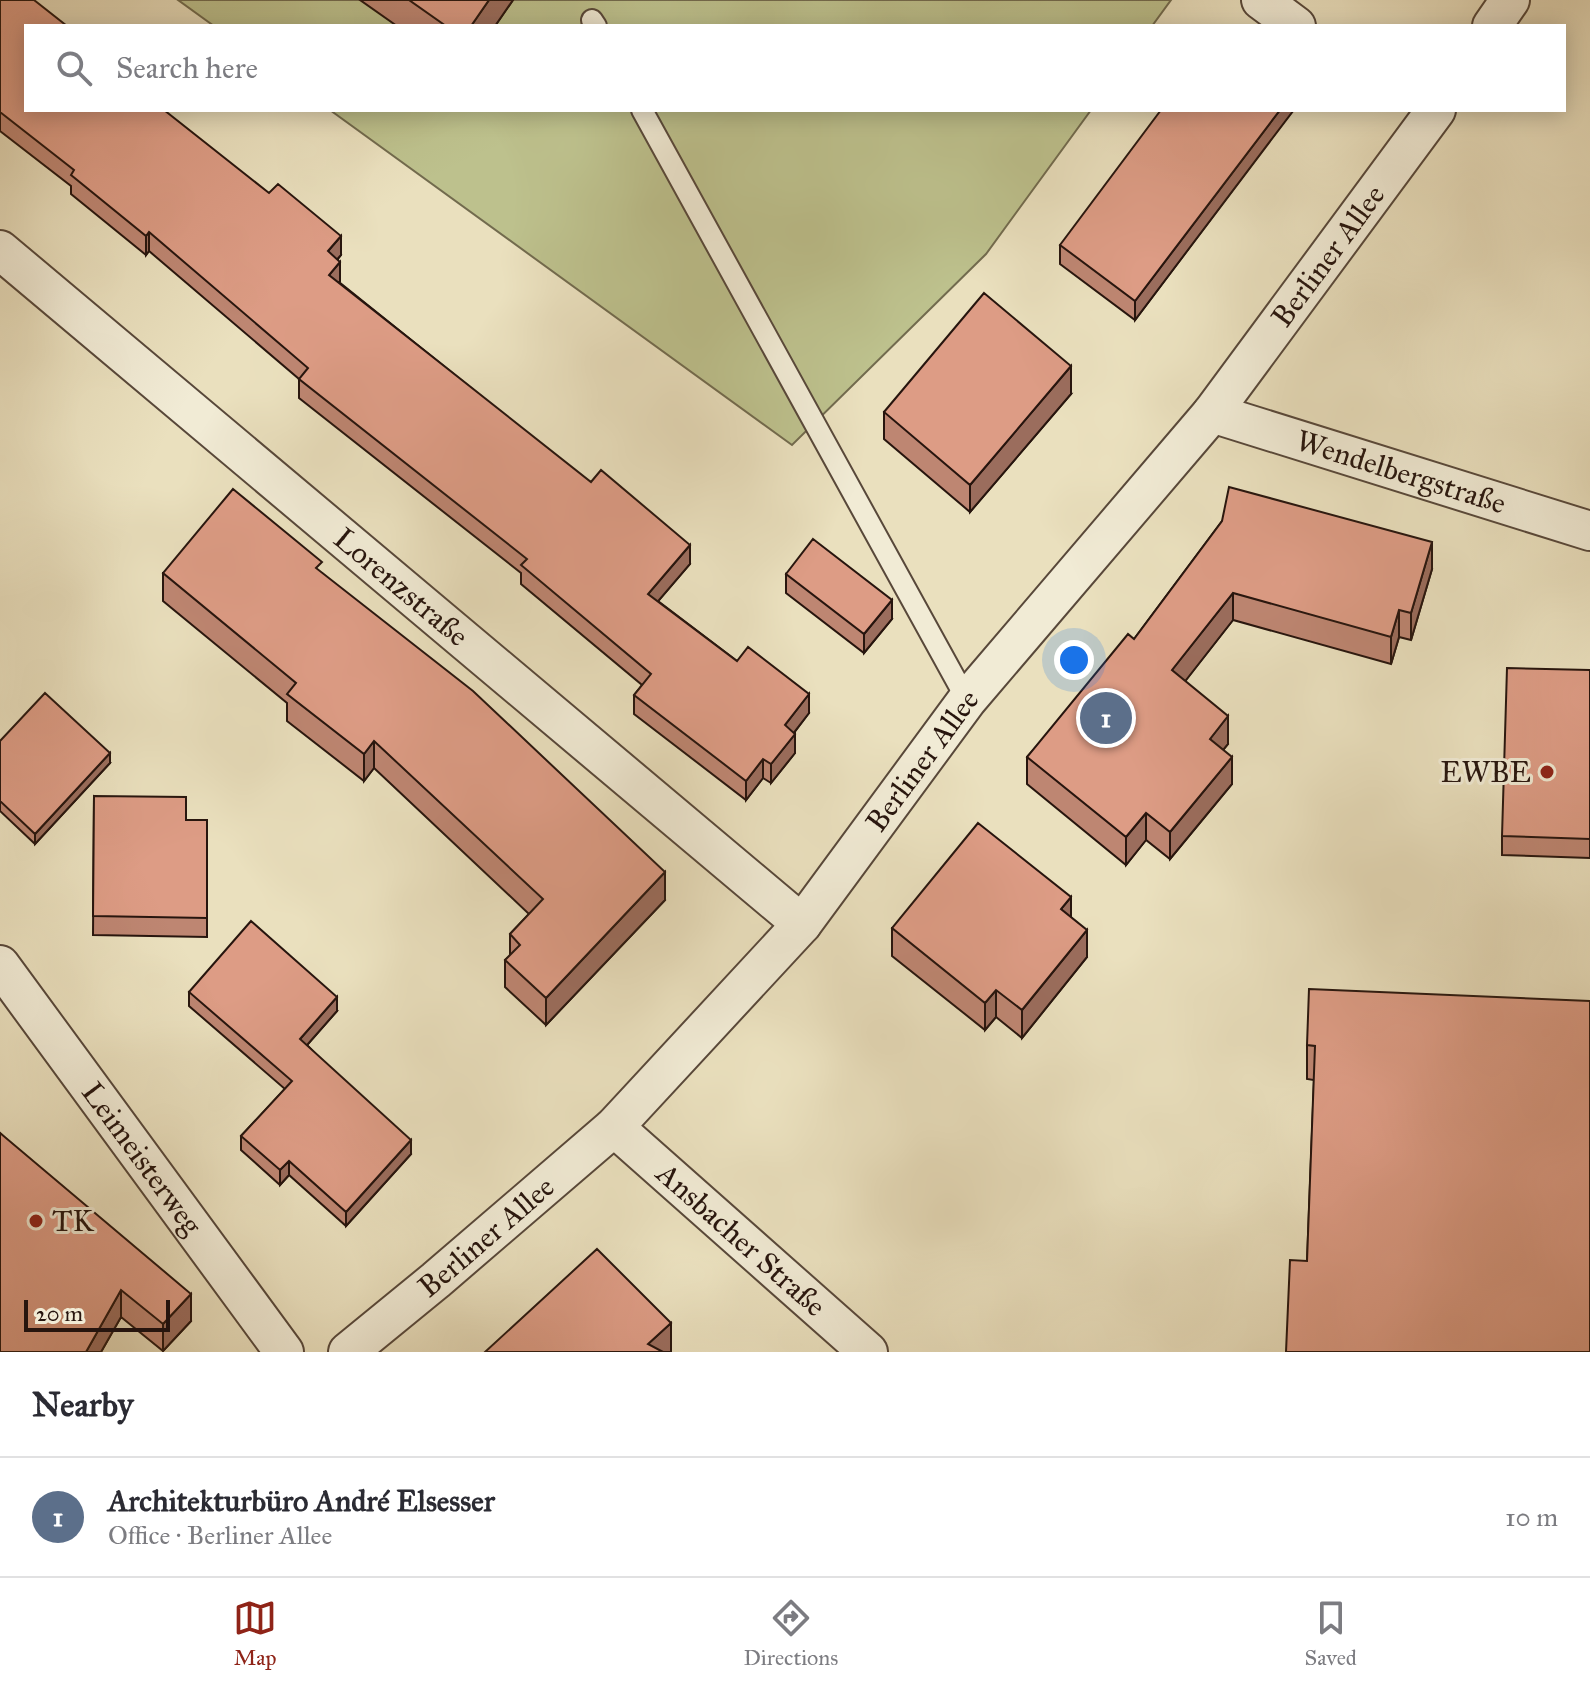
<!DOCTYPE html>
<html lang="en">
<head>
<meta charset="utf-8">
<style>
  :root { --surface:#fff; --page:#f7f7f7; --text:#2b2b33; --muted:#7c7c81; --line:#e1e1e2; --accent:#8f2418 }
  body { margin:0; font-family:"IM FELL Great Primer",serif; background:var(--page); color:var(--text) }
  .scale { position:absolute; left:24px; bottom:20px; width:146px; box-sizing:border-box; padding-left:8px; border:4px solid #27150e; border-top:0; font-size:22px; line-height:28px; white-space:nowrap; color:#27150e; -webkit-text-stroke:6px #f1ebd5; paint-order:stroke }
  .you { position:absolute; left:1074px; top:660px; width:28px; height:28px; margin:-20px; border:6px solid #fff; border-radius:50%; background:#1a73e8; box-shadow:0 0 0 12px #1a73e833 }
  .badge { display:grid; place-items:center; width:52px; height:52px; border-radius:50%; background:var(--accent); color:#fff; font-size:26px; font-weight:700 }
  .pin { position:absolute; translate:-50% -50%; border:4px solid #fff; box-shadow:0 2px 8px #0006 }
  .list { margin:0; padding:0; list-style:none }
  h2 { display:flex; justify-content:space-between; align-items:center; height:104px; margin:0; padding:0 32px; font-size:34px }
  h2 small { font-size:26px; font-weight:400; color:var(--muted) }
  .list li { display:grid; grid-template-columns:52px 1fr auto; gap:24px; align-items:center; box-sizing:border-box; height:120px; padding:0 32px; border-top:2px solid var(--line) }
  .list b { display:block; font-size:30px; white-space:nowrap }
  .list p { margin:0; font-size:26px; white-space:nowrap; color:var(--muted) }
  .list em { font-size:26px; font-style:normal; color:var(--muted) }
  .icon { flex:none; width:44px; height:44px; fill:none; stroke:currentColor; stroke-width:2; stroke-linecap:round; stroke-linejoin:round }
  .map { position:relative; flex:none; width:1590px; height:1352px; overflow:hidden }
  .search { position:absolute; background:var(--surface); box-shadow:0 4px 20px #0003; left:24px; right:24px; top:24px; height:88px; display:flex; align-items:center; gap:20px; box-sizing:border-box; padding:0 28px; border-radius:0px; color:var(--muted); font-size:30px }
  .sheet { height:224px; background:var(--surface) }
  nav { display:flex; justify-content:space-around; align-items:center; box-sizing:border-box; height:112px; border-top:2px solid var(--line); background:var(--surface); font-size:22px; color:var(--muted) }
  nav a { display:grid; justify-items:center; gap:4px }
  nav .on { color:var(--accent) }
  .map>svg:first-child { display:block }
  .green { fill:#bdc18d; stroke:#726b4e; stroke-width:2 }
  .lines { fill:none; stroke-linecap:round; stroke-linejoin:round }
  .lane-casing { stroke:#58483a; stroke-width:24 }
  .street-casing { stroke:#58483a; stroke-width:42 }
  .lane { stroke:#f1ebd5; stroke-width:20 }
  .street { stroke:#f1ebd5; stroke-width:38 }
  .wall { fill:#be8672; stroke:#27150e; stroke-width:2 }
  .shaded-wall { fill:#9b6d5d; stroke:#27150e; stroke-width:2 }
  .building { fill:#dd9c85; stroke:#27150e; stroke-width:2 }
  .poi-dot { fill:#8f2418; stroke:#f1ebd5; stroke-width:3 }
  .labels { text-anchor:middle; stroke-width:6; stroke-linejoin:round; paint-order:stroke }
  .street-label { font-size:30px; fill:#27150e; stroke:#f1ebd5 }
  .poi-label { font-size:30px; fill:#27150e; stroke:#f1ebd5; text-anchor:end }
</style>
</head>
<body>
<div class="map">
<svg width="1590" height="1352" viewBox="0 0 1590 1352">
  <rect width="100%" height="100%" fill="#eae0be"/>
  <filter id="stains"><feTurbulence type="fractalNoise" baseFrequency=".0025" numOctaves="4"/><feColorMatrix values="0 0 0 0 .2 0 0 0 0 .09 0 0 0 0 .02 0 0 0 .5 -.17"/></filter>
  <radialGradient id="worn" r=".72"><stop offset=".6" stop-color="#630" stop-opacity="0"/><stop offset="1" stop-color="#630" stop-opacity=".3"/></radialGradient>
  <!-- green -->
  <path class="green" d="M 178,0 L 1171,0 L 1152,26 L 214,26 Z
    M 330,110 L 1091,110 L 986,254 L 792,445 Z"/>
  <g class="lines">
    <defs>
      <path id="lane" d="M 592,20 L 596,26
        M 642,110 L 967,700"/>
      <g id="street">
        <path d="M 1261,0 L 1296,26"/>
        <path d="M 1492,26 L 1510,0"/>
        <path id="s1" d="M 0,250 L 802,924"/>
        <path id="s2" d="M 1212,413 L 1590,531"/>
        <path id="s3" d="M 0,965 L 284,1352"/>
        <path id="s4" d="M 614,1127 L 868,1352"/>
        <path id="s5" d="M 348,1352 L 436,1280 L 614,1127 L 802,924 L 967,700 L 1212,413 L 1436,110"/>
      </g>
    </defs>
    <!-- lane casing -->
    <use href="#lane" class="lane-casing"/>
    <!-- street casing -->
    <use href="#street" class="street-casing"/>
    <!-- lane -->
    <use href="#lane" class="lane"/>
    <!-- street -->
    <use href="#street" class="street"/>
  </g>
  <!-- wall -->
  <path class="wall" d="M 0,0 L 26,26 L 341,255 L 338,259 L 340,281 L 339,282 L 690,564 L 658,601 L 737,661 L 809,713 L 794,733 L 795,753 L 771,783 L 763,778 L 746,800 L 634,714 L 634,695 L 642,685 L 521,584 L 521,573 L 299,398 L 299,379 L 149,251 L 146,255 L 71,194 L 71,186 L 0,131 Z
    M 360,0 L 513,0 L 495,26 L 397,26 Z
    M 1293,110 L 1135,320 L 1060,264 L 1060,245 Z
    M 1071,394 L 970,512 L 884,439 L 884,412 Z
    M 1222,521 L 1432,569 L 1411,640 L 1399,637 L 1391,664 L 1233,620 L 1185,681 L 1228,744 L 1223,750 L 1232,784 L 1170,859 L 1146,840 L 1126,865 L 1027,784 L 1027,757 L 1134,639 Z
    M 163,573 L 322,573 L 665,900 L 546,1025 L 505,987 L 505,960 L 510,956 L 510,934 L 529,914 L 374,768 L 364,781 L 287,721 L 287,703 L 163,601 Z
    M 786,574 L 892,619 L 864,653 L 786,593 Z
    M 1590,670 L 1590,858 L 1502,855 L 1502,836 Z
    M 0,741 L 110,763 L 35,844 L 0,811 Z
    M 94,796 L 186,820 L 207,820 L 207,937 L 93,935 Z
    M 1071,917 L 1087,957 L 1022,1038 L 996,1017 L 985,1030 L 892,956 L 892,928 Z
    M 189,992 L 337,1011 L 307,1045 L 411,1154 L 346,1226 L 289,1175 L 280,1185 L 241,1150 L 241,1136 L 285,1089 L 189,1006 Z
    M 1590,1001 L 1307,1261 L 1314,1080 L 1307,1079 L 1307,1045 Z
    M 0,1133 L 191,1321 L 163,1351 L 121,1317 L 101,1352 L 0,1352 Z"/>
  <!-- shaded-wall -->
  <path class="shaded-wall" d="M 489,0 L 513,0 L 495,26 L 471,26 Z
    M 1280,110 L 1293,111 L 1135,320 L 1135,301 Z
    M 149,232 L 149,251 L 146,255 L 146,236 Z
    M 341,236 L 341,255 L 328,270 L 328,251 Z
    M 340,262 L 340,281 L 329,294 L 329,275 Z
    M 1071,366 L 1071,394 L 970,512 L 970,485 Z
    M 1432,542 L 1432,569 L 1411,640 L 1411,613 Z
    M 690,545 L 690,564 L 648,613 L 648,594 Z
    M 1233,593 L 1233,620 L 1172,698 L 1172,670 Z
    M 892,600 L 892,619 L 864,653 L 864,634 Z
    M 1399,610 L 1399,637 L 1391,664 L 1391,637 Z
    M 809,694 L 809,713 L 785,744 L 785,725 Z
    M 1228,716 L 1228,744 L 1210,766 L 1210,739 Z
    M 795,734 L 795,753 L 771,783 L 771,764 Z
    M 374,741 L 374,768 L 364,781 L 364,754 Z
    M 110,753 L 110,763 L 35,844 L 35,834 Z
    M 1232,757 L 1232,784 L 1170,859 L 1170,832 Z
    M 763,759 L 763,778 L 746,800 L 746,781 Z
    M 1146,813 L 1146,840 L 1126,865 L 1126,837 Z
    M 665,872 L 665,900 L 546,1025 L 546,998 Z
    M 1071,897 L 1071,924 L 1061,909 Z
    M 1087,930 L 1087,957 L 1022,1038 L 1022,1010 Z
    M 996,990 L 996,1017 L 985,1030 L 985,1003 Z
    M 337,997 L 337,1011 L 300,1053 L 300,1039 Z
    M 411,1140 L 411,1154 L 346,1226 L 346,1212 Z
    M 289,1161 L 289,1175 L 280,1185 L 280,1170 Z
    M 121,1290 L 121,1317 L 101,1352 L 86,1352 Z
    M 191,1294 L 191,1321 L 163,1351 L 163,1324 Z
    M 671,1323 L 671,1352 L 648,1352 L 648,1344 Z"/>
  <!-- building -->
  <path class="building" d="M 0,0 L 34,0 L 67,26 L 26,26 L 26,110 L 164,110 L 269,193 L 278,184 L 341,236 L 328,251 L 340,262 L 329,275 L 591,482 L 601,470 L 690,545 L 648,594 L 737,661 L 748,647 L 809,694 L 785,725 L 795,734 L 771,764 L 763,759 L 746,781 L 634,695 L 651,674 L 521,565 L 527,559 L 299,379 L 308,368 L 149,232 L 146,236 L 71,175 L 74,170 L 0,112 Z
    M 409,0 L 489,0 L 471,26 L 446,26 Z
    M 1161,110 L 1280,110 L 1135,301 L 1060,245 Z
    M 984,293 L 1071,366 L 970,485 L 884,412 Z
    M 1229,487 L 1432,542 L 1411,613 L 1399,610 L 1391,637 L 1233,593 L 1172,670 L 1228,716 L 1210,739 L 1232,757 L 1170,832 L 1146,813 L 1126,837 L 1027,757 L 1128,634 L 1134,639 L 1222,521 Z
    M 233,489 L 322,562 L 316,568 L 473,691 L 665,872 L 546,998 L 505,960 L 520,945 L 510,934 L 543,899 L 374,741 L 364,754 L 287,694 L 296,683 L 163,573 Z
    M 813,539 L 892,600 L 864,634 L 786,574 Z
    M 1507,668 L 1590,670 L 1590,839 L 1502,836 Z
    M 45,693 L 110,753 L 35,834 L 0,801 L 0,741 Z
    M 94,796 L 186,797 L 186,820 L 207,820 L 207,918 L 93,916 Z
    M 978,823 L 1071,897 L 1061,909 L 1087,930 L 1022,1010 L 996,990 L 985,1003 L 892,928 Z
    M 251,921 L 337,997 L 300,1039 L 411,1140 L 346,1212 L 289,1161 L 280,1170 L 241,1136 L 292,1081 L 189,992 Z
    M 1309,989 L 1590,1001 L 1590,1352 L 1286,1352 L 1290,1260 L 1307,1261 L 1315,1046 L 1307,1045 Z
    M 0,1133 L 191,1294 L 163,1324 L 121,1290 L 86,1352 L 0,1352 Z
    M 597,1249 L 671,1323 L 648,1344 L 663,1352 L 485,1352 Z"/>
  <!-- markers -->
  <g class="poi-dot">
    <circle cx="1547" cy="772" r="8"/>
    <circle cx="36" cy="1221" r="8"/>
  </g>
  <g class="labels">
    <!-- street labels -->
    <g class="street-label">
      <text dy="10" stroke="none"><textPath href="#s5" startOffset="1476">Berliner Allee</textPath></text>
      <text dy="10" stroke="none"><textPath href="#s2" startOffset="198">Wendelbergstraße</textPath></text>
      <text dy="10" stroke="none"><textPath href="#s1" startOffset="524">Lorenzstraße</textPath></text>
      <text dy="10" stroke="none"><textPath href="#s5" startOffset="828">Berliner Allee</textPath></text>
      <text dy="10" stroke="none"><textPath href="#s3" startOffset="240">Leimeisterweg</textPath></text>
      <text dy="10" stroke="none"><textPath href="#s5" startOffset="180">Berliner Allee</textPath></text>
      <text dy="10" stroke="none"><textPath href="#s4" startOffset="170">Ansbacher Straße</textPath></text>
    </g>
    <!-- poi labels -->
    <g class="poi-label">
      <text x="1531" y="782">EWBE</text>
      <text x="52" y="1231" text-anchor="start">TK</text>
    </g>
  </g>
  <rect width="100%" height="100%" filter="url(#stains)"/>
  <rect width="100%" height="100%" fill="url(#worn)"/>
</svg>
<div class="scale">20 m</div>
<div class="you"></div>
<div class="pin badge" style="left:1106px;top:718px;background:#5c6f8a">1</div>
<div class="search"><svg class="icon" aria-label="search" viewBox="0 0 24 24"><circle cx="10" cy="10" r="6"/><path d="M15 15l6 6"/></svg>Search here</div>
</div>
<section class="sheet">
<h2>Nearby<small></small></h2>
<ul class="list">
<li><span class="badge" style="background:#5c6f8a">1</span><div><b>Architekturbüro André Elsesser</b><p>Office · Berliner Allee</p></div><em>10 m</em></li>
</ul>
</section>
<nav>
<a class="on"><svg class="icon" aria-label="map" viewBox="0 0 24 24"><path d="M3 6l6-2 6 2 6-2v14l-6 2-6-2-6 2zM9 4v14M15 6v14"/></svg>Map</a>
<a><svg class="icon" aria-label="directions" viewBox="0 0 24 24"><path d="M12 3l9 9-9 9-9-9zM9 14v-3h6M13 9l2 2-2 2"/></svg>Directions</a>
<a><svg class="icon" aria-label="saved" viewBox="0 0 24 24"><path d="M7 4h10v16l-5-4-5 4z"/></svg>Saved</a>
</nav>
</body>
</html>
